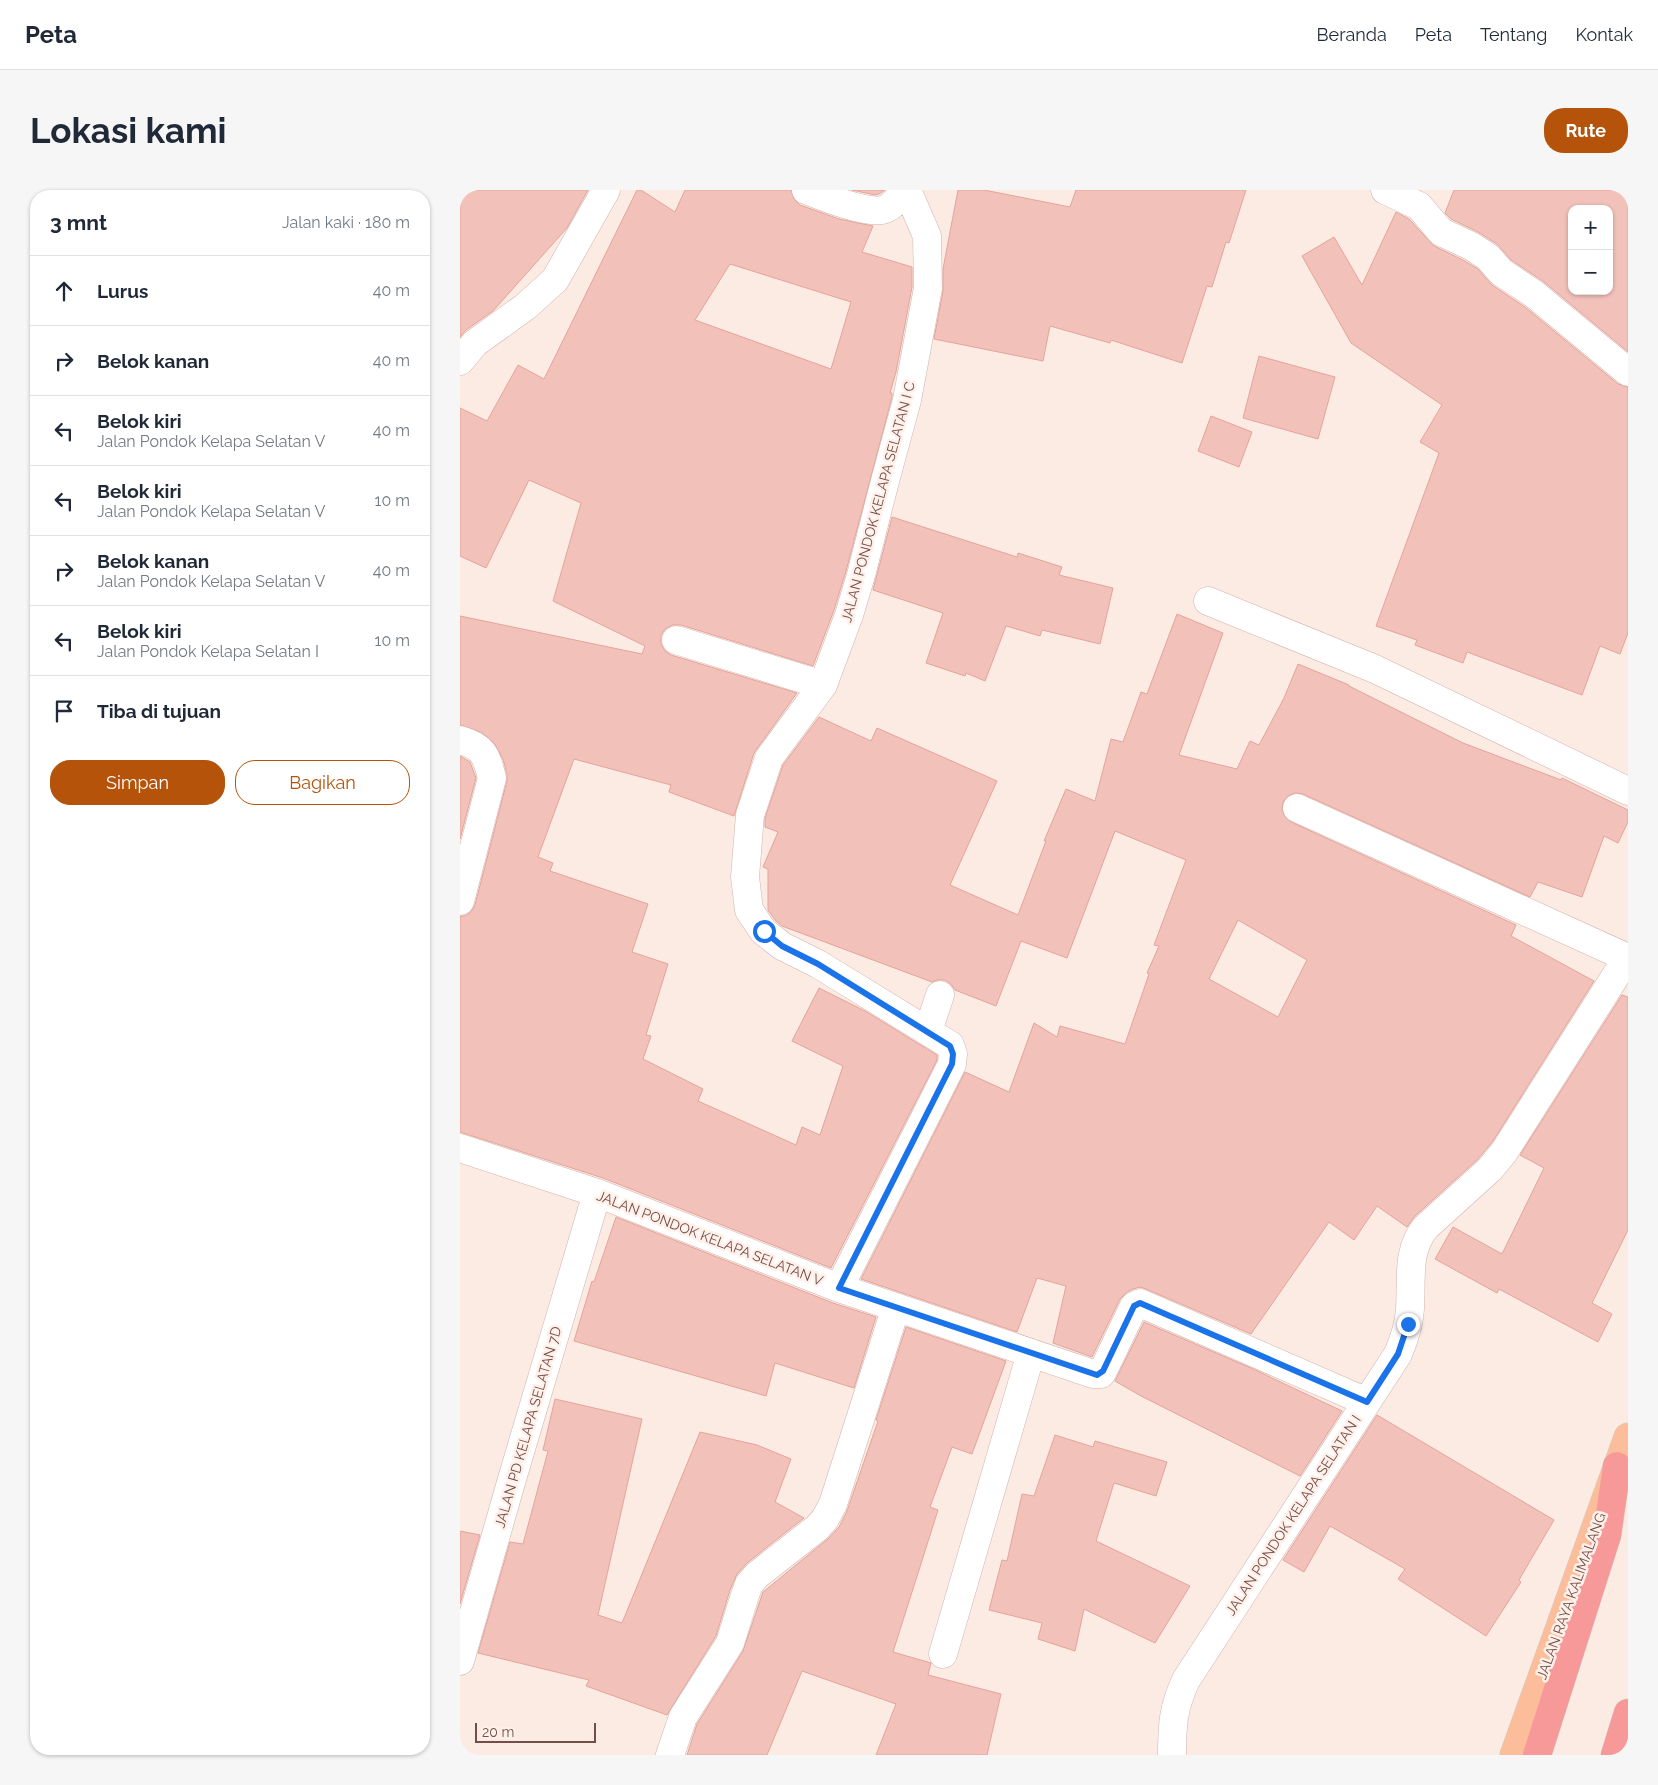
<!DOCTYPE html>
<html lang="id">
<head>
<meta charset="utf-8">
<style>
  :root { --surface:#fff; --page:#f6f6f7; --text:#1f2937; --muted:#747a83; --line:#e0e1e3; --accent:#b45309 }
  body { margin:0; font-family:Raleway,sans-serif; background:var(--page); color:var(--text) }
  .controls { position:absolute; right:15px; top:15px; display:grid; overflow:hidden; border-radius:10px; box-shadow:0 1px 4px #0004 }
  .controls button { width:45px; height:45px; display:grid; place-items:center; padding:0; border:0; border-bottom:1px solid var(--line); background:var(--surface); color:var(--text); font:25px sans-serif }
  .scale { position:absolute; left:15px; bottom:12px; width:121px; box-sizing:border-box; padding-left:5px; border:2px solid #744d49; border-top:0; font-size:14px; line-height:18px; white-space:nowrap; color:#744d49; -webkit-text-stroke:4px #fff0e9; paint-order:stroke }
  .stop { position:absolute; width:15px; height:15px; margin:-11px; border:4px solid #1a73e8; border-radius:50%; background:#fff }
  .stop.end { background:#1a73e8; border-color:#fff; box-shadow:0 1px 5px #0008 }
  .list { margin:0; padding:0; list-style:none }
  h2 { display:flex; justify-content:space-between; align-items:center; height:65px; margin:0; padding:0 20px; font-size:21px }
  h2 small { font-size:16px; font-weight:400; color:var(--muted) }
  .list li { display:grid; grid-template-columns:32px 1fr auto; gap:15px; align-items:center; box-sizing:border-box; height:70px; padding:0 20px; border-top:1px solid var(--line) }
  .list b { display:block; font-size:19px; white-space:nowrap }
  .list p { margin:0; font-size:16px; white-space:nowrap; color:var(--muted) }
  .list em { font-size:16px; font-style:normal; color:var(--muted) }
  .actions { display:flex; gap:10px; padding:15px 20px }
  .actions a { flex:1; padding:11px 0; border:1px solid var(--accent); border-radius:20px; text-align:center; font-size:18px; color:var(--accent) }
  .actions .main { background:var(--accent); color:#fff }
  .icon { flex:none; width:28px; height:28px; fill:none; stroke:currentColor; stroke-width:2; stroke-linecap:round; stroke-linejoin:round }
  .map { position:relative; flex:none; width:1168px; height:1565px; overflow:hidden; border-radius:20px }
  header { display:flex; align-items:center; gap:30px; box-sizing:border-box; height:70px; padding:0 25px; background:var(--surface); border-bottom:1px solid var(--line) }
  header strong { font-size:24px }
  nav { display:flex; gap:28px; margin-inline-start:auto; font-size:18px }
  .intro { display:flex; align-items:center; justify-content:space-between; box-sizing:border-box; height:120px; padding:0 30px }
  h1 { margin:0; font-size:35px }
  .button { padding:12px 22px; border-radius:20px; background:var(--accent); color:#fff; font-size:18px; font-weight:700 }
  main { display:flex; gap:30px; padding:0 30px }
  aside { flex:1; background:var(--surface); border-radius:20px; box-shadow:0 1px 4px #0004 }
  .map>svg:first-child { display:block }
  .building { fill:#f2c1ba; stroke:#e5a39a; fill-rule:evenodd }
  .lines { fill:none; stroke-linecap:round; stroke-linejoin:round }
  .street-casing { stroke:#d0b3ac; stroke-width:29 }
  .primary-casing { stroke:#d5cac8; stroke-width:29 }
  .highway-casing { stroke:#d5cac8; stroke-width:29 }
  .street { stroke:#fff; stroke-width:28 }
  .primary { stroke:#fcbd9a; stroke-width:28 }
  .highway { stroke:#f79999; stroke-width:28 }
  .route { stroke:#1a73e8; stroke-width:6 }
  .labels { text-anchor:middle; stroke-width:5; stroke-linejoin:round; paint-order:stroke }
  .street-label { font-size:14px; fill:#744d49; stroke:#fff0e9 }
</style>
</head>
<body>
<header>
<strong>Peta</strong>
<nav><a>Beranda</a><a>Peta</a><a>Tentang</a><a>Kontak</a></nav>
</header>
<div class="intro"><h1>Lokasi kami</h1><a class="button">Rute</a></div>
<main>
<aside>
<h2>3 mnt<small>Jalan kaki · 180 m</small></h2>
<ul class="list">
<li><svg class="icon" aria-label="ahead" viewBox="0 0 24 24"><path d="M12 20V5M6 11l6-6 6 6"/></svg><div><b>Lurus</b></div><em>40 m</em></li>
<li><svg class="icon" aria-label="right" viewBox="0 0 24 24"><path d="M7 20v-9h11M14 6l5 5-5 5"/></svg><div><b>Belok kanan</b></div><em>40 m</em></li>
<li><svg class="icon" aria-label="left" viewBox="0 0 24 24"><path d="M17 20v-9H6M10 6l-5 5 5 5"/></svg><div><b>Belok kiri</b><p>Jalan Pondok Kelapa Selatan V</p></div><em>40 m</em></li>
<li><svg class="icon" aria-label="left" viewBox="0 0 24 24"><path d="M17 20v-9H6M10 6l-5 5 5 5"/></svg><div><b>Belok kiri</b><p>Jalan Pondok Kelapa Selatan V</p></div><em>10 m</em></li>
<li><svg class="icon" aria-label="right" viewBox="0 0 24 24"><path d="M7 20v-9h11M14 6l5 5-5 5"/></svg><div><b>Belok kanan</b><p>Jalan Pondok Kelapa Selatan V</p></div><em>40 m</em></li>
<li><svg class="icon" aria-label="left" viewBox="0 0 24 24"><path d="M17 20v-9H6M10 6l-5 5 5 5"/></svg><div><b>Belok kiri</b><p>Jalan Pondok Kelapa Selatan I</p></div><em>10 m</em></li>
<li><svg class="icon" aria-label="arrive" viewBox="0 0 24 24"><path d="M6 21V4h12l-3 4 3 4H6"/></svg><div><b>Tiba di tujuan</b></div></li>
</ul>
<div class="actions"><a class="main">Simpan</a><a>Bagikan</a></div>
</aside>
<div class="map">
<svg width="1168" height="1565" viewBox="0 0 1168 1565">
  <rect width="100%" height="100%" fill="#fcebe3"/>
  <!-- building -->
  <path class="building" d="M 0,0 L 128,0 L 107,38 L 33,121 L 6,140 L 0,147 Z
    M 177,0 L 181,0 L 215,22 L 225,0 L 331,0 L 334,9 L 340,15 L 379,29 L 413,36 L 402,62 L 452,77 L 452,97 L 436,182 L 430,203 L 432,203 L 432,207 L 386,381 L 374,420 L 353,476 L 221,435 L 212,435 L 205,439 L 201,445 L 201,454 L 205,461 L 211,465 L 337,503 L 294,563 L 274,626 L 209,602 L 211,595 L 114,569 L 78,667 L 93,673 L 90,681 L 188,714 L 172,762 L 208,774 L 186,845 L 191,846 L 183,869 L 243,899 L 238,911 L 336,955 L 342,937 L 360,945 L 383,876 L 332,851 L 359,798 L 405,821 L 477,865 L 477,870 L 371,1078 L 143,988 L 0,942 L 0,726 L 5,726 L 11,722 L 15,715 L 47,591 L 47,584 L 43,569 L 34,553 L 21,542 L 0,535 L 0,426 L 182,464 L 185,456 L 93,411 L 121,313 L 69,290 L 26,378 L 0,366 L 0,218 L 27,231 L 58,175 L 84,189 ZM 270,74 L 391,112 L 371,179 L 235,130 Z
    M 392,0 L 425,0 L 419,4 L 415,5 Z
    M 498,0 L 524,0 L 610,17 L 616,0 L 786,0 L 769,53 L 766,52 L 752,97 L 747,96 L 722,173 L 651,150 L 650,153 L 590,136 L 583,171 L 474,149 L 483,101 L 483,79 Z
    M 994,0 L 1168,0 L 1168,162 L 1084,92 L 1051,70 L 1037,54 L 1018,42 L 991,29 L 985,23 ZM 1112,19 L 1149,19 L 1149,101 L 1112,101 Z
    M 936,22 L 949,29 L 974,56 L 1003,70 L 1018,79 L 1032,95 L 1065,117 L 1158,194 L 1168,197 L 1168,443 L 1160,464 L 1140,456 L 1122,505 L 1007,462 L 1003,473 L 955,455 L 957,450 L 916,436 L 979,263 L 960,252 L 982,215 L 891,153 L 842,66 L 874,47 L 902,95 Z
    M 799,166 L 875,187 L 858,249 L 783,228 Z
    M 751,226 L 792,242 L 779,277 L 738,261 Z
    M 432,327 L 557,367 L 558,363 L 602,377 L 599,385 L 653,398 L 640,454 L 582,440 L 580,446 L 546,436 L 525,491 L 506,483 L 505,486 L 466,473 L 483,423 L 413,400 Z
    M 717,424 L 763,443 L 719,565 L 777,579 L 790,551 L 799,555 L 824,508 L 838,474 L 889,495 L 889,496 L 1003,553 L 1101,590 L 1102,588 L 1168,620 L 1168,632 L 1158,653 L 1144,646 L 1122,707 L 1078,692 L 1070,707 L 843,604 L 835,603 L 828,606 L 823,612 L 822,620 L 825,627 L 831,632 L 1056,735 L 1051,746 L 1134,791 L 1033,951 L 1018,969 L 955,1026 L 947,1037 L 917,1016 L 894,1050 L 869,1032 L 791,1144 L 686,1099 L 680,1097 L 673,1099 L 667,1102 L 660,1109 L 632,1167 L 593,1153 L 606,1096 L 577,1088 L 557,1142 L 401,1089 L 505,882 L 549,902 L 574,833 L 597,847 L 600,836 L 665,854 L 689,784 L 687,783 L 699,756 L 694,755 L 726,670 L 655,641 L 607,768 L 561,751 L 536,816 L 495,800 L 491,794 L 485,790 L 477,790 L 472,792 L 322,736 L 315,730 L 308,720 L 308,679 L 303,677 L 318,642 L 305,637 L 305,628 L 323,575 L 359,527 L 411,551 L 417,538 L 537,591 L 490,695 L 558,725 L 586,651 L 584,651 L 606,599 L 635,611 L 651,549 L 663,552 L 681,502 L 687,504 ZM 778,730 L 847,770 L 818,827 L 749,789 Z
    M 0,566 L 10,572 L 16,588 L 0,649 Z
    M 1162,805 L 1168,807 L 1168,1040 L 1132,1113 L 1152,1124 L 1138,1152 L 1039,1099 L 1037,1103 L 975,1069 L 993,1037 L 1042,1064 L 1084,978 L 1060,965 Z
    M 156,1027 L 373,1113 L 416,1127 L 394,1198 L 315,1173 L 306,1206 L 114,1151 L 132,1091 L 134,1092 Z
    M 684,1132 L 793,1179 L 882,1221 L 840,1286 L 681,1206 L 655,1191 Z
    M 446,1137 L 546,1171 L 512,1264 L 492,1257 L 470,1317 L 478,1320 L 433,1462 L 471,1473 L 468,1485 L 541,1504 L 527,1565 L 416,1565 L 436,1514 L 342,1481 L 307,1565 L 227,1565 L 237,1534 L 283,1461 L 303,1402 L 369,1348 L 379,1337 L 387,1321 L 418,1231 L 416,1230 Z
    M 95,1209 L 182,1229 L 138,1425 L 162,1433 L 240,1242 L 297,1255 L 331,1269 L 315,1312 L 344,1328 L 287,1373 L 277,1384 L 270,1400 L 256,1446 L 207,1525 L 126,1496 L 129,1490 L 18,1463 L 50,1352 L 63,1354 L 88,1261 L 83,1260 Z
    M 917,1225 L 1094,1330 L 1059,1390 L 1061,1392 L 1026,1446 L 938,1389 L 945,1379 L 870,1336 L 844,1382 L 823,1370 Z
    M 595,1245 L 633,1257 L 635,1251 L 707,1272 L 696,1306 L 654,1293 L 636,1351 L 730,1396 L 695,1453 L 624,1419 L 615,1461 L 578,1449 L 582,1433 L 529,1420 L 542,1370 L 547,1371 L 562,1304 L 574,1306 Z
    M 0,1341 L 20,1345 L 0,1414 Z"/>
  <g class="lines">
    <defs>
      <path id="street" d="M 346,0 C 364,7 403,23 422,20 C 432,18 439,7 445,0
        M 925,0 L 959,16 L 981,42 L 1011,56 L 1028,67 L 1041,82 L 1074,104 L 1168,182
        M 0,171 L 15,153 L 65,117 L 95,90 L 146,0
        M 748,411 L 915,479 L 1168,601
        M 216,450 L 363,495
        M 0,550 C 24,557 26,565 32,588 L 0,711
        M 837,618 L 1168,768
        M 468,841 L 480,805
        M 0,958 L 137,1003 L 379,1098 L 633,1184 L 641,1184 L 643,1181 L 674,1116 L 680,1113 L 907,1212
        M 379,1098 L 492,874 L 493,864 L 490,855 L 358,774 L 322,756 L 303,741 L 289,720 L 285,687 L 290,625 L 309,568 L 363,495 L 389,425 L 401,385 L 425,291 L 447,210 L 468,98 L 467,46 L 447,0
        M 483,1464 L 571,1163
        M 0,1471 L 52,1289 L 137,1003
        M 210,1565 L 223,1527 L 270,1453 L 285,1405 L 289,1394 L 297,1385 L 357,1338 L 365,1329 L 373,1314 L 436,1117
        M 712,1565 C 712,1535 713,1518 726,1490 L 938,1164 C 944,1150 949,1136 950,1119 C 952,1091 946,1060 966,1037 L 1030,979 L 1044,962 L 1167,768"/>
      <path id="primary" d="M 1054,1565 L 1168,1247"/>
      <path id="highway" d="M 1077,1565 L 1147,1345 L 1157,1276
        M 1155,1565 L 1168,1523"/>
    </defs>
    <!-- street casing -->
    <use href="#street" class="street-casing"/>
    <!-- primary casing -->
    <use href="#primary" class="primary-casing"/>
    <!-- highway casing -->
    <use href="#highway" class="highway-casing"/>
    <!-- street -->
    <use href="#street" class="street"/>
    <!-- primary -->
    <use href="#primary" class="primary"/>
    <!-- highway -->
    <use href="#highway" class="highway"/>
  </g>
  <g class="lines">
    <!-- route -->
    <path class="route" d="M 304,741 L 322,756 L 358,774 L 490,856 L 493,864 L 492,874 L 379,1098 L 637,1185 L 643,1181 L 674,1116 L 680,1113 L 907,1212 L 938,1164 L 948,1134"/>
  </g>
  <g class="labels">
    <!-- street labels -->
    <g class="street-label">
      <text transform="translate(418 312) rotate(-75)" y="5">JALAN PONDOK KELAPA SELATAN I C</text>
      <text transform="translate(250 1048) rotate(21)" y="5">JALAN PONDOK KELAPA SELATAN V</text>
      <text transform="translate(68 1237) rotate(-74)" y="5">JALAN PD KELAPA SELATAN 7D</text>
      <text transform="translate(833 1325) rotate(-57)" y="5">JALAN PONDOK KELAPA SELATAN I</text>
      <text transform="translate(1111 1406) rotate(-70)" y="5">JALAN RAYA KALIMALANG</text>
    </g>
  </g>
</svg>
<div class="controls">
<button>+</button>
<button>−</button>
</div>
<div class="scale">20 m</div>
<div class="stop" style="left:304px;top:741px"></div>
<div class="stop end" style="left:948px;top:1134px"></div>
</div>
</main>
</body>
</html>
